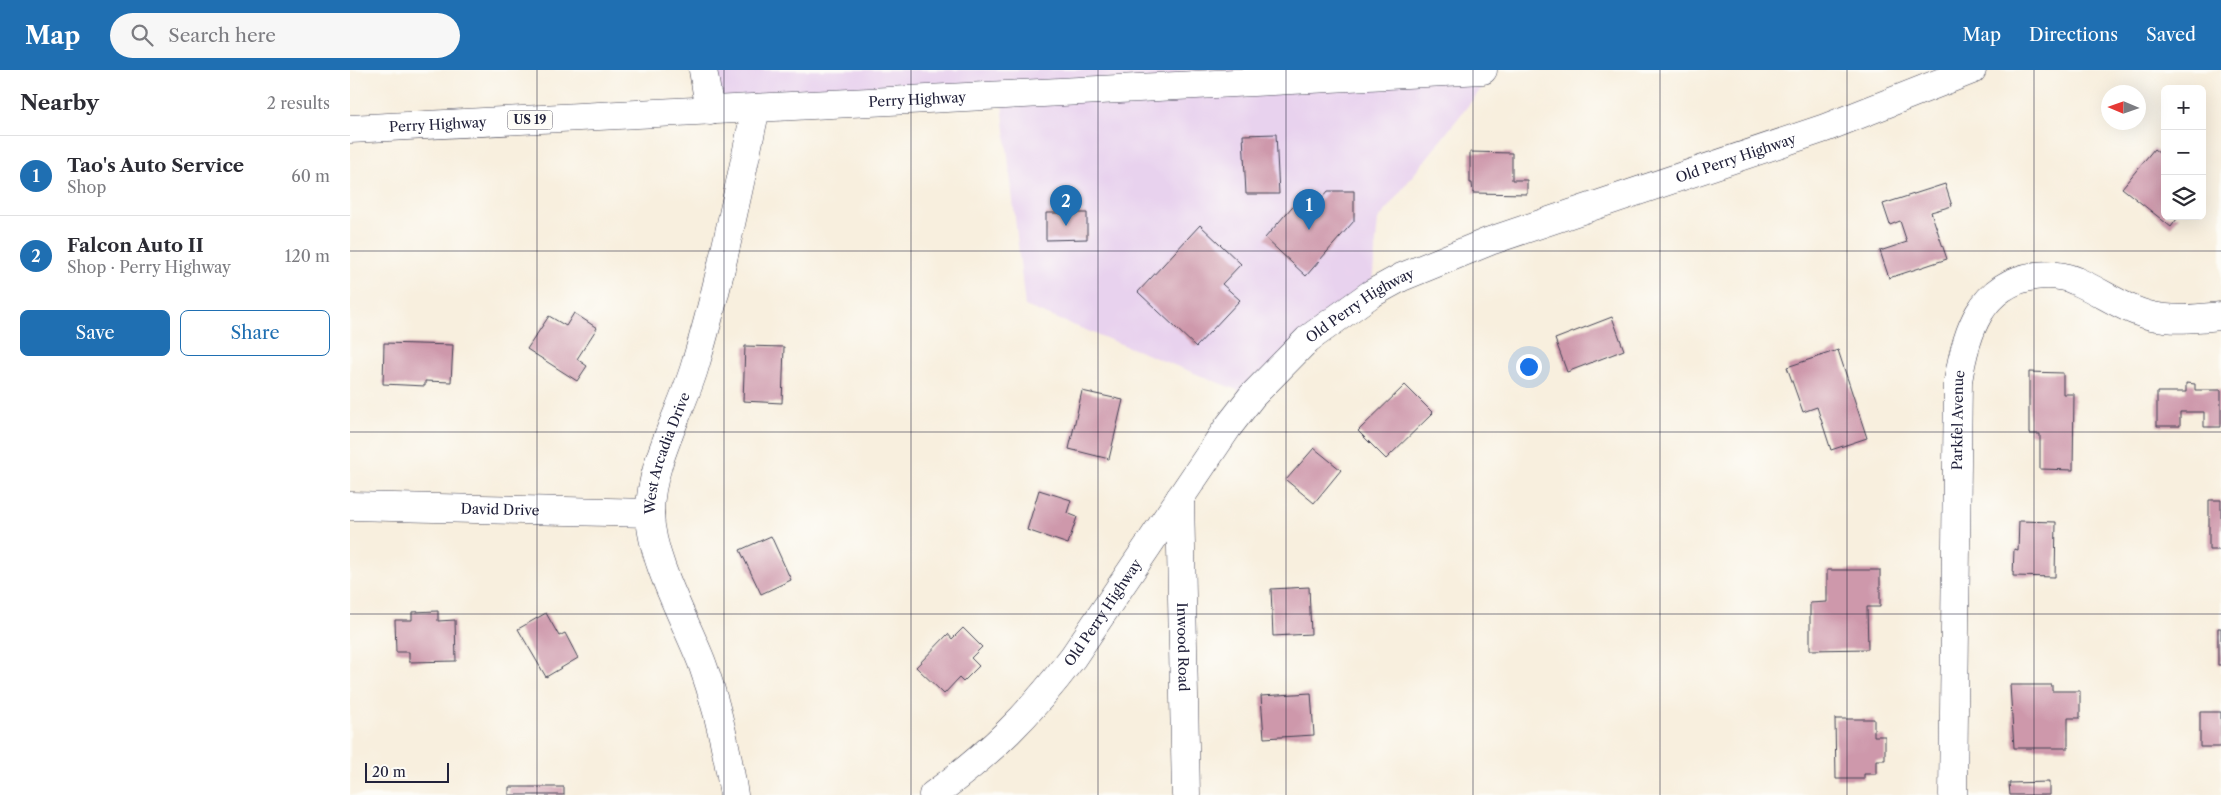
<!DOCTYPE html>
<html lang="en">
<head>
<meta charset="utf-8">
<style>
  :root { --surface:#fff; --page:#f7f7f7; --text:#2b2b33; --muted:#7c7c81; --line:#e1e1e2; --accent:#1f6fb2 }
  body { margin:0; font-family:"Libre Caslon Text",serif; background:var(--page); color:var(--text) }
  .controls { position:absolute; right:15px; top:15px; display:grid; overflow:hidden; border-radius:8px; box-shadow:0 5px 20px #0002 }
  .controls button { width:45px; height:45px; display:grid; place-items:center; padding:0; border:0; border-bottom:1px solid var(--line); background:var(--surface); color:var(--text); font:25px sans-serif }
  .compass { position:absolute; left:1751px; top:15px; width:45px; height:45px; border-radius:50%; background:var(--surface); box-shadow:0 5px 20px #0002; rotate:272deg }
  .scale { position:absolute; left:15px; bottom:12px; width:84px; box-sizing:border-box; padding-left:5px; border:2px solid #22223b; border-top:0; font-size:14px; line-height:18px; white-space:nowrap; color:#22223b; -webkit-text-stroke:4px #fdfcf7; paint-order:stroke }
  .you { position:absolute; left:1178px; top:296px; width:18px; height:18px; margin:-12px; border:4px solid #fff; border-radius:50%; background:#1a73e8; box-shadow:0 0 0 8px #1a73e833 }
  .badge { display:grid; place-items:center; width:32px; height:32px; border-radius:50%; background:var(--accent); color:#fff; font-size:16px; font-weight:700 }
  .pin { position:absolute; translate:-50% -41px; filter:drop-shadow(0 1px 2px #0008) }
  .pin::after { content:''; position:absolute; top:26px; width:18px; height:15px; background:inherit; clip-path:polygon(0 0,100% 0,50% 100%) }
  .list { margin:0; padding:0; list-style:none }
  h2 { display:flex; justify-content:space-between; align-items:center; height:65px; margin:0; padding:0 20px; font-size:21px }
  h2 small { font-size:16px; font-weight:400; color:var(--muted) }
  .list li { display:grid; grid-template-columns:32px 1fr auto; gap:15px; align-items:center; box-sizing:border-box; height:80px; padding:0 20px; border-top:1px solid var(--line) }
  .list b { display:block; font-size:19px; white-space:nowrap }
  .list p { margin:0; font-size:16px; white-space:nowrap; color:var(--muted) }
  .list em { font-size:16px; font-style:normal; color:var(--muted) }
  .actions { display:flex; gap:10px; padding:15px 20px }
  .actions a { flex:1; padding:11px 0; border:1px solid var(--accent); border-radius:8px; text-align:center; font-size:18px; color:var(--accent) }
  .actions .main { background:var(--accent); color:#fff }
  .icon { flex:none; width:28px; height:28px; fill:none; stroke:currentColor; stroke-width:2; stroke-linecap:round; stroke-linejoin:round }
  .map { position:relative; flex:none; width:1871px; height:725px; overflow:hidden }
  header { display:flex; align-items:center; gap:30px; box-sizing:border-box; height:70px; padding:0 25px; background:var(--accent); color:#fff }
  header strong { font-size:24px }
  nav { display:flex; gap:28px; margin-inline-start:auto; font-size:18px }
  .search { width:350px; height:45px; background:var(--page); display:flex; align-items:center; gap:12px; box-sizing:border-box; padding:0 18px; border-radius:28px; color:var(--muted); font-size:19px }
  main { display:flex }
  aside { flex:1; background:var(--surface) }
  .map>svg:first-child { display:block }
  .built { fill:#e8d2ee }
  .building { fill:#ce98ab }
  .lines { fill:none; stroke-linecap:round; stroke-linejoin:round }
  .minor-casing { stroke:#424153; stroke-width:29 }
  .tertiary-casing { stroke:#424153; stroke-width:29 }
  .primary-casing { stroke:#424153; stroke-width:29 }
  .minor { stroke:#fff; stroke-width:28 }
  .tertiary { stroke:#fff; stroke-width:28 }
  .primary { stroke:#fff; stroke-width:28 }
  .grid { fill:none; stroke:#22223b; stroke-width:1; stroke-opacity:0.55 }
  .labels { text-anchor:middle; stroke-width:4; stroke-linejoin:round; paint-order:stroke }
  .shield { fill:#fdfcf7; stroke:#646373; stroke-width:1 }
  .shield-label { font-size:12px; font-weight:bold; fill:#22223b }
  .street-label { font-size:14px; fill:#22223b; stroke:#fdfcf7 }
</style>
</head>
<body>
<header>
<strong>Map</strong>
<div class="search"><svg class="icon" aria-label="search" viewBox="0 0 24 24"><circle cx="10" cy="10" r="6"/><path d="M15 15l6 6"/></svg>Search here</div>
<nav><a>Map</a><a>Directions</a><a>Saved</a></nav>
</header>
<main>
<aside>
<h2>Nearby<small>2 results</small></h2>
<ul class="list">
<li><span class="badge">1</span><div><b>Tao's Auto Service</b><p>Shop</p></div><em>60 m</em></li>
<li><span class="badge">2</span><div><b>Falcon Auto II</b><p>Shop · Perry Highway</p></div><em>120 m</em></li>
</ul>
<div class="actions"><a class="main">Save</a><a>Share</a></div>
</aside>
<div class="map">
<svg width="1871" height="725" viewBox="0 0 1871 725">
  <rect width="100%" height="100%" fill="#fdfcf7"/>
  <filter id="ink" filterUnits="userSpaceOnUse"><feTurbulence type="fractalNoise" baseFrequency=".02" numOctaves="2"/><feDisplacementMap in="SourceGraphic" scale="10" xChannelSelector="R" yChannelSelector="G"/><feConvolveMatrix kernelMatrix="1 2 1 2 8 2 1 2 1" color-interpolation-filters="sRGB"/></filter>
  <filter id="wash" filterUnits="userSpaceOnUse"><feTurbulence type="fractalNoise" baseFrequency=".0096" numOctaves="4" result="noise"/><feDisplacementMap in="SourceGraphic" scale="20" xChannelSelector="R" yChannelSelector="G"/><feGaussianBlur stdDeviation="1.12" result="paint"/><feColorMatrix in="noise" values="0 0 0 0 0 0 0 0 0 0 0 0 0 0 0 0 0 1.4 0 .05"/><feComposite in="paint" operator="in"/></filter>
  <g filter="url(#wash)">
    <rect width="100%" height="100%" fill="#f8efde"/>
    <!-- built -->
    <path class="built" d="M 353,0 L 1146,0 L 1028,150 L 1021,224 L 902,326 L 675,236 L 651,25 L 360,41 Z"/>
    <g id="blocks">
      <!-- building -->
      <path class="building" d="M 926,64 L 929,124 L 896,124 L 893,65 Z
        M 1804,79 L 1815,88 L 1815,146 L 1829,146 L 1821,157 L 1772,118 Z
        M 1120,82 L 1162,83 L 1162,110 L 1177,110 L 1177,124 L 1123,123 L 1122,113 L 1120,113 Z
        M 1595,114 L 1602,136 L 1581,142 L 1597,189 L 1539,208 L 1530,181 L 1557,172 L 1550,151 L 1540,155 L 1533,134 Z
        M 978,121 L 1004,121 L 1004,151 L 956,206 L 915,168 L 955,122 L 969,132 Z
        M 696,143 L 737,143 L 737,169 L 696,170 Z
        M 850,155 L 891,194 L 872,214 L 890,230 L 846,277 L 788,222 Z
        M 224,243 L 247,258 L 227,289 L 237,296 L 227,311 L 177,279 L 199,246 L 216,256 Z
        M 1262,247 L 1274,280 L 1217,302 L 1205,269 Z
        M 34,273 L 103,275 L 101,312 L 75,311 L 75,316 L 33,314 Z
        M 395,276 L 434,277 L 432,333 L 393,331 Z
        M 1488,280 L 1517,368 L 1481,380 L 1467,337 L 1453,342 L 1437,297 Z
        M 1679,302 L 1713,303 L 1713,324 L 1724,324 L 1723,400 L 1690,399 L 1690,364 L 1679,364 Z
        M 1836,313 L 1845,314 L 1845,320 L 1871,320 L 1871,357 L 1854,357 L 1854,342 L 1830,342 L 1830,356 L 1807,356 L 1807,322 L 1836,322 Z
        M 1055,315 L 1083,343 L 1036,389 L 1008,361 Z
        M 732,321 L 773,330 L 759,389 L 719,379 Z
        M 964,378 L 991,400 L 964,433 L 936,410 Z
        M 689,420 L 721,430 L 717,443 L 727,447 L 718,474 L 677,460 Z
        M 1859,430 L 1871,430 L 1871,480 L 1859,480 Z
        M 1669,451 L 1706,452 L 1705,507 L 1663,506 L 1664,479 L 1668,480 Z
        M 421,466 L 441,510 L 411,524 L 390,480 Z
        M 1477,500 L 1530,500 L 1530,537 L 1517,537 L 1518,579 L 1460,580 L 1460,533 L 1477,532 Z
        M 959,517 L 961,564 L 923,566 L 921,519 Z
        M 88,541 L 88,551 L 105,550 L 106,591 L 59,592 L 59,582 L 46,582 L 45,550 L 62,550 L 62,542 Z
        M 196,543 L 209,566 L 215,563 L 228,588 L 196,607 L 168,559 Z
        M 613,558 L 632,577 L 621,588 L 629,596 L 613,612 L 609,608 L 594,624 L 566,597 L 598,564 L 602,569 Z
        M 1868,558 L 1871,558 L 1871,595 L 1868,595 Z
        M 1660,615 L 1702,615 L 1702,621 L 1730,621 L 1730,648 L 1718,648 L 1718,678 L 1664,678 Z
        M 961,623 L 964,665 L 914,668 L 911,626 Z
        M 1850,642 L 1871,642 L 1871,677 L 1850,677 Z
        M 1485,649 L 1524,649 L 1524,666 L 1535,666 L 1535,690 L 1526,690 L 1526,704 L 1514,704 L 1514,709 L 1486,709 Z
        M 1699,712 L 1699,725 L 1660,725 L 1659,713 Z
        M 159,717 L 214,717 L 214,725 L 159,725 Z"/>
    </g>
  </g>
  <g filter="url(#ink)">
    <use href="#blocks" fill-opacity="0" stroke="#424153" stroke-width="1"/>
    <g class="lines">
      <defs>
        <g id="minor">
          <path id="s1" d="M 830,428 L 836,725"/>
          <path id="s2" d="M 0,436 L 300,443"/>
          <path id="s3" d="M 384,725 C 377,680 367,635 352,593 C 335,549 301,490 300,444 C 299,397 330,344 344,299 C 370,214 387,125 406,38"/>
          <path id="s4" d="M 1603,725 L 1608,311 C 1616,263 1630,214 1685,206 C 1700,204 1713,205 1726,211 C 1752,222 1775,240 1802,246 C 1825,251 1849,248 1871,246"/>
        </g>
        <g id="tertiary">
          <path d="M 353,0 L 360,41"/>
          <path id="s5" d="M 583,725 C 642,682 679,645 723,587 L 878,357 L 902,326 L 958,269 L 1021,224 L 1052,207 L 1140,171 L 1475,58 L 1622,0"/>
        </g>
        <g id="primary">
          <path id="s6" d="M 0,59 L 1133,0"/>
        </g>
      </defs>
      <!-- minor casing -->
      <use href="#minor" class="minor-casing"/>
      <!-- tertiary casing -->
      <use href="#tertiary" class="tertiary-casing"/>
      <!-- primary casing -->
      <use href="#primary" class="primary-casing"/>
      <!-- minor -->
      <use href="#minor" class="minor"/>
      <!-- tertiary -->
      <use href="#tertiary" class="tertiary"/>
      <!-- primary -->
      <use href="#primary" class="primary"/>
    </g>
  </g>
  <!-- grid -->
  <path class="grid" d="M 187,0 L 187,725M 374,0 L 374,725M 561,0 L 561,725M 748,0 L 748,725M 936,0 L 936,725M 1123,0 L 1123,725M 1310,0 L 1310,725M 1497,0 L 1497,725M 1684,0 L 1684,725M 0,181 L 1871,181M 0,362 L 1871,362M 0,544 L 1871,544"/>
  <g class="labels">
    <!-- shield labels -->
    <rect class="shield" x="157.5" y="40.5" width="45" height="19" rx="4"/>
    <g class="shield-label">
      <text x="180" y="54">US 19</text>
    </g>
    <!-- street labels -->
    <g class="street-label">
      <text dy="5" stroke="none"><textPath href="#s6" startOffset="568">Perry Highway</textPath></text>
      <text dy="5" stroke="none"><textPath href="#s6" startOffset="88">Perry Highway</textPath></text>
      <text dy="5" stroke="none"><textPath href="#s5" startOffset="1061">Old Perry Highway</textPath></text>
      <text dy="5" stroke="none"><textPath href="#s5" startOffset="656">Old Perry Highway</textPath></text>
      <text dy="5" stroke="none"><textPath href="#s4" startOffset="375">Parkfel Avenue</textPath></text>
      <text dy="5" stroke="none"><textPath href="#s3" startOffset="358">West Arcadia Drive</textPath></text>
      <text dy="5" stroke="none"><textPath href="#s2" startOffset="150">David Drive</textPath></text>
      <text dy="5" stroke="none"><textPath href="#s5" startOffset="251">Old Perry Highway</textPath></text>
      <text dy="5" stroke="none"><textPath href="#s1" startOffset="149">Inwood Road</textPath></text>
    </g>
  </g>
</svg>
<div class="controls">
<button>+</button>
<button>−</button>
<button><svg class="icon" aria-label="layers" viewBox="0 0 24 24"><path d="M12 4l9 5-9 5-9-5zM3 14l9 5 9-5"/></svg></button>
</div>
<svg class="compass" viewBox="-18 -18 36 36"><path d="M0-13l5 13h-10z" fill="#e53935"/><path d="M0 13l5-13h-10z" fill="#7c7c81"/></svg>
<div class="scale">20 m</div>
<div class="you"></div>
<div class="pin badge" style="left:959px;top:160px">1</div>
<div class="pin badge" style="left:716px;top:156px">2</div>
</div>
</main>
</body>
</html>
